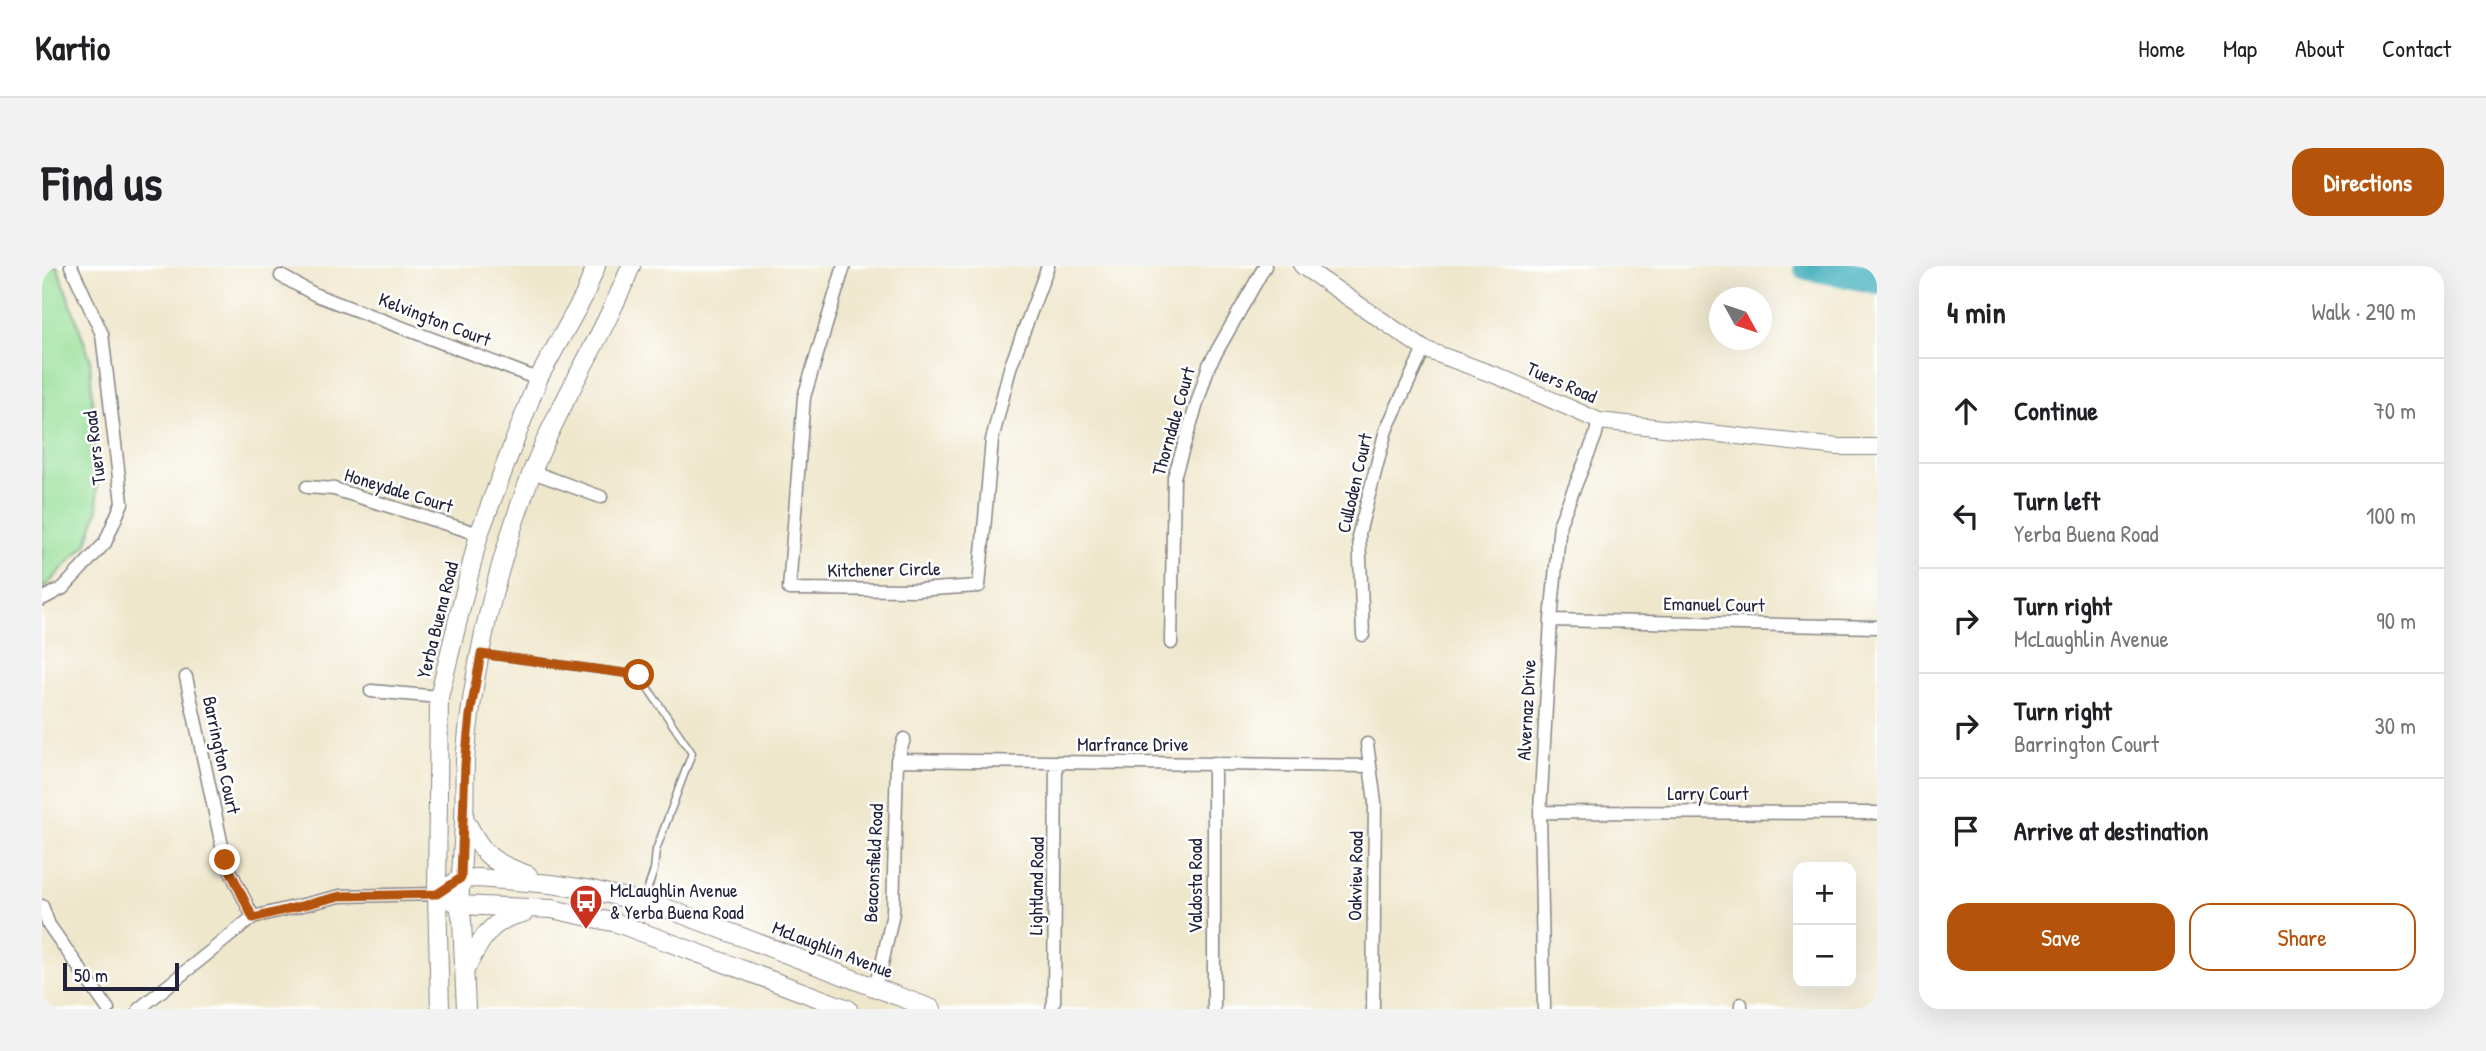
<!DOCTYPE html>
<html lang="en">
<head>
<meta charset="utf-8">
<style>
  :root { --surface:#fff; --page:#f2f2f2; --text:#202124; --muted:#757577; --line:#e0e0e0; --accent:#b45309 }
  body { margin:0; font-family:"Patrick Hand",sans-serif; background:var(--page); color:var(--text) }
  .controls { position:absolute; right:21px; bottom:21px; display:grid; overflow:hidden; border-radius:14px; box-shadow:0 7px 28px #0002 }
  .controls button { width:63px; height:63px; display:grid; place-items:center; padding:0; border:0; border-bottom:2px solid var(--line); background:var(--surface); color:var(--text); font:35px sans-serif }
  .compass { position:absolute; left:1667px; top:21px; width:63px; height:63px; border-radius:50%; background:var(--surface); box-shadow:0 7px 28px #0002; rotate:130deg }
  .scale { position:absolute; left:21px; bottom:18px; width:116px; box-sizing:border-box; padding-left:7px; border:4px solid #22223b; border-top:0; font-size:19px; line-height:24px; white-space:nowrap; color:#22223b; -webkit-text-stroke:5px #fff; paint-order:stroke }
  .stop { position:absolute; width:21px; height:21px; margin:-16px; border:5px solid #b45309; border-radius:50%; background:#fff }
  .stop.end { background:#b45309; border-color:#fff; box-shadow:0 2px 7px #0008 }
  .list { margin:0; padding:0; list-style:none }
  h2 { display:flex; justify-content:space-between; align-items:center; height:91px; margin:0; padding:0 28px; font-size:30px }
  h2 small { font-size:23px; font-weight:400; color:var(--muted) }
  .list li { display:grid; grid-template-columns:46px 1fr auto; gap:21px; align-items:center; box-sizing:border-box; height:105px; padding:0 28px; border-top:2px solid var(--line) }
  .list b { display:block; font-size:26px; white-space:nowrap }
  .list p { margin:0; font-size:23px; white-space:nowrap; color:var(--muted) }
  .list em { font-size:23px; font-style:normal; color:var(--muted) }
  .actions { display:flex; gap:14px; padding:21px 28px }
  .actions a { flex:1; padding:16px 0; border:2px solid var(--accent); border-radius:21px; text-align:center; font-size:24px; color:var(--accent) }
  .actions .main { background:var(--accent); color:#fff }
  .icon { flex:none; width:38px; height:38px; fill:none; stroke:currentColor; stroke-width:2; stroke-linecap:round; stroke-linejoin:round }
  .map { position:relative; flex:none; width:1835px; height:743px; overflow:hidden; border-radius:21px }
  header { display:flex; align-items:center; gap:42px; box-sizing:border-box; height:98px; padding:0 35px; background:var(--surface); border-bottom:2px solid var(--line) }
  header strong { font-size:33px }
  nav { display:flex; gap:38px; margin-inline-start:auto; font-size:24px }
  .intro { display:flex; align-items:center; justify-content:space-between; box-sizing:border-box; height:168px; padding:0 42px }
  h1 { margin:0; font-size:49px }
  .button { padding:18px 32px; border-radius:21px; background:var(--accent); color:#fff; font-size:24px; font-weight:700 }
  main { display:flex; gap:42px; padding:0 42px }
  aside { flex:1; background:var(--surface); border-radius:21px; box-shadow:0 7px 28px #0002 }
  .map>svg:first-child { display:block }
  .green { fill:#98df99; stroke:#5d806a; stroke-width:2 }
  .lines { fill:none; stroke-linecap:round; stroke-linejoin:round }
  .river { stroke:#3eadba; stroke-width:28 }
  .service-casing { stroke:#888484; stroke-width:9 }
  .minor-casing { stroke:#888484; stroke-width:15 }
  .tertiary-casing { stroke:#888484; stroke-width:18 }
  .secondary-casing { stroke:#888484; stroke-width:20 }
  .service { stroke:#fff; stroke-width:6 }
  .minor { stroke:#fff; stroke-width:12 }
  .tertiary { stroke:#fff; stroke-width:16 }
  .secondary { stroke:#fff; stroke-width:18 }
  .route { stroke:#b45309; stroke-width:9 }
  .labels { text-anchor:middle; stroke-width:5; stroke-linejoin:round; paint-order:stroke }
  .street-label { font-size:19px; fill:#22223b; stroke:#fff }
  .poi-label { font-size:19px; fill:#22223b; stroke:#fff; text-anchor:start }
</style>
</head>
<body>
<header>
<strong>Kartio</strong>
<nav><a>Home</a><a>Map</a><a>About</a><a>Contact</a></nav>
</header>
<div class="intro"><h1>Find us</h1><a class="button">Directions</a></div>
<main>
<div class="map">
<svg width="1835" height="743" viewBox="0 0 1835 743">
  <rect width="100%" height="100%" fill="#fff"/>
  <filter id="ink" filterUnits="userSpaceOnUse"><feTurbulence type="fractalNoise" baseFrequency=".0143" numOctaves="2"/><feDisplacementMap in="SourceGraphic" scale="14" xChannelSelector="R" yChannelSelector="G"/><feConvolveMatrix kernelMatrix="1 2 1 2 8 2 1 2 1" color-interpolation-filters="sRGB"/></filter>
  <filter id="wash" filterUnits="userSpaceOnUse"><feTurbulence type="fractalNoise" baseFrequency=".00686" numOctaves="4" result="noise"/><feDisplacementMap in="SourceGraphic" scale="28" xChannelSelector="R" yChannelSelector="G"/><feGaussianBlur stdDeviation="1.57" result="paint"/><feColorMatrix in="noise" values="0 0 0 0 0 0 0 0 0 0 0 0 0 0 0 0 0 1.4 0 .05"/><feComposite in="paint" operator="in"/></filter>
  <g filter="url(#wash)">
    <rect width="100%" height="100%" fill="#efe7cc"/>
    <!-- green -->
    <path class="green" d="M 0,0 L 15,0 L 48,92 L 56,243 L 45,277 L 0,324 Z"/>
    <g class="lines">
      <!-- river -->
      <path class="river" d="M 1765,0 L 1835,14"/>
    </g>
  </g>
  <g filter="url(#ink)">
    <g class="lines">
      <defs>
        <path id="service" d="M 439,388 L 597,409 L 650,487 L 614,584 L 612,604 L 602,634"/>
        <path id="minor" d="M 802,0 L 762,131 L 747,323 L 874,324 L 937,320 L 950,174 L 968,102 L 1006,0
          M 239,10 L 274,29 L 496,113
          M 491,206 L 559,231
          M 265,221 L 292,223 L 437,268
          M 0,333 L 21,322 L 63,277 L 80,237 L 60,68 L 29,0
          M 1509,354 L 1835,361
          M 1321,369 L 1317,267 L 1344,164 L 1382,83
          M 1129,377 L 1132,211 L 1167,99 L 1223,0
          M 144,411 L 183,594 L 211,651
          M 329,425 L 397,431
          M 1325,478 L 1333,536 L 1331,743
          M 855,494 L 1328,500
          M 1498,546 L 1835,547
          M 0,640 L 7,659 L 66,743
          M 832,722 L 840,698 L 851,647 L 855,494 L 862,473
          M 1699,738 L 1699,743
          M 97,743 L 211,651 L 298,630 L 395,628
          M 1010,743 L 1012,735 L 1014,497
          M 1172,743 L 1172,497
          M 1502,743 L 1498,546 L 1509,354 L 1518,257 L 1553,171 L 1557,155"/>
        <path id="tertiary" d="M 1260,0 L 1382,83 L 1458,111 L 1557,155 L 1796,181 L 1835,181"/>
        <path id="secondary" d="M 423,554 C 443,590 446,595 486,609
          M 410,618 L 419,613 L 436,612 L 509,618 L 550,624 L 621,641 L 890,743
          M 408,634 L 417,639 L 510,643 L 575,657 L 806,743
          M 424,702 C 439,674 448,653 482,647
          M 398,743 L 395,628 L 397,431 L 437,268 L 496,113 L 542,30 L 554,0
          M 424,743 L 420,654 L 417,639 C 419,611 421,582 422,554 C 423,535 422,515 423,495 C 431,398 455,298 490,206 C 518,135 561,71 589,0"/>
      </defs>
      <!-- service casing -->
      <use href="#service" class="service-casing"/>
      <!-- minor casing -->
      <use href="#minor" class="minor-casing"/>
      <!-- tertiary casing -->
      <use href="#tertiary" class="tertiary-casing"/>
      <!-- secondary casing -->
      <use href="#secondary" class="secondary-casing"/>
      <!-- service -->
      <use href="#service" class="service"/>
      <!-- minor -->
      <use href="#minor" class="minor"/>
      <!-- tertiary -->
      <use href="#tertiary" class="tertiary"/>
      <!-- secondary -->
      <use href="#secondary" class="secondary"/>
    </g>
  </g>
  <g class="lines" filter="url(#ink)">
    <!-- route -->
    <path class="route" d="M 183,594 L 211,652 L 298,630 L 395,628 L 419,612 L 423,498 L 428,449 L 439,388 L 597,409"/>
  </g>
  <!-- icons -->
  <defs>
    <symbol id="bus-pin" viewBox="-11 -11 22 30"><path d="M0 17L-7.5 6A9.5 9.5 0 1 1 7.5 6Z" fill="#c8321e" stroke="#fff"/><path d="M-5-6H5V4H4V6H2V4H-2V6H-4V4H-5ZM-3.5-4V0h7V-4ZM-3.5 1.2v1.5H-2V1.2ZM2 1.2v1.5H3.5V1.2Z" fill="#fff"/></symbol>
  </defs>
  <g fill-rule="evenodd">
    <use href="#bus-pin" x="525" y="616" width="38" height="52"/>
  </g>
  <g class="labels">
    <!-- street labels -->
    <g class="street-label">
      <text transform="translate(393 53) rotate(21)" y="7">Kelvington Court</text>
      <text transform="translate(1520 116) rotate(24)" y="7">Tuers Road</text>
      <text transform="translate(1131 155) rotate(-74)" y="7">Thorndale Court</text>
      <text transform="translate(52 182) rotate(-97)" y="7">Tuers Road</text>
      <text transform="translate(1312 217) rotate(-77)" y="7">Culloden Court</text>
      <text transform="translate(357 224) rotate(17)" y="7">Honeydale Court</text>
      <text transform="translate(842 303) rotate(-1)" y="7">Kitchener Circle</text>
      <text transform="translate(1672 338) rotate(1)" y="7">Emanuel Court</text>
      <text transform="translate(395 354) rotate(-76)" y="7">Yerba Buena Road</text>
      <text transform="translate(1484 444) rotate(-87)" y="7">Alvernaz Drive</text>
      <text x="1091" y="485">Marfrance Drive</text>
      <text transform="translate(180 489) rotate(78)" y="7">Barrington Court</text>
      <text x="1666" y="534">Larry Court</text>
      <text transform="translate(831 597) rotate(-87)" y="7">Beaconsfield Road</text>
      <text transform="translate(1313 610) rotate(-89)" y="7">Oakview Road</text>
      <text transform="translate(994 620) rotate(-89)" y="7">Lightland Road</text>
      <text transform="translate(1153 620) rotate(-90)" y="7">Valdosta Road</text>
      <text transform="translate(791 683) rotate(21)" y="7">McLaughlin Avenue</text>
    </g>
    <!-- poi labels -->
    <g class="poi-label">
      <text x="568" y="631">McLaughlin Avenue<tspan x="568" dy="22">&amp; Yerba Buena Road</tspan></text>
    </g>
  </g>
</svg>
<div class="controls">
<button>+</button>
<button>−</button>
</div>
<svg class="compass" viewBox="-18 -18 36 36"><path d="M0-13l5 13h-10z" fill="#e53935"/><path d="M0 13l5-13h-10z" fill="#757577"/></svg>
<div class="scale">50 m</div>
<div class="stop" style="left:597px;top:409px"></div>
<div class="stop end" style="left:183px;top:594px"></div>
</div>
<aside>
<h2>4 min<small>Walk · 290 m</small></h2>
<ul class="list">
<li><svg class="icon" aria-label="ahead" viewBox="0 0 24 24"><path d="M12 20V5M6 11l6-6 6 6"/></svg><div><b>Continue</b></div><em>70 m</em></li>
<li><svg class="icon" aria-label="left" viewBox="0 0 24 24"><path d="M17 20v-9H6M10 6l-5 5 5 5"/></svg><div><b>Turn left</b><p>Yerba Buena Road</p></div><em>100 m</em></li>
<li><svg class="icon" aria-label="right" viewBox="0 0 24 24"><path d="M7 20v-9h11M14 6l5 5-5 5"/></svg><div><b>Turn right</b><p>McLaughlin Avenue</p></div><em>90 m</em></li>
<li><svg class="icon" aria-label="right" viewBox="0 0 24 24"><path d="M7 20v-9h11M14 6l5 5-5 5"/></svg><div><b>Turn right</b><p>Barrington Court</p></div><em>30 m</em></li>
<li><svg class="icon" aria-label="arrive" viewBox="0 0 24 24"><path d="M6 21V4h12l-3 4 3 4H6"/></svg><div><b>Arrive at destination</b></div></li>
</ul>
<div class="actions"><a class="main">Save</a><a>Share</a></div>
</aside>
</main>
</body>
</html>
